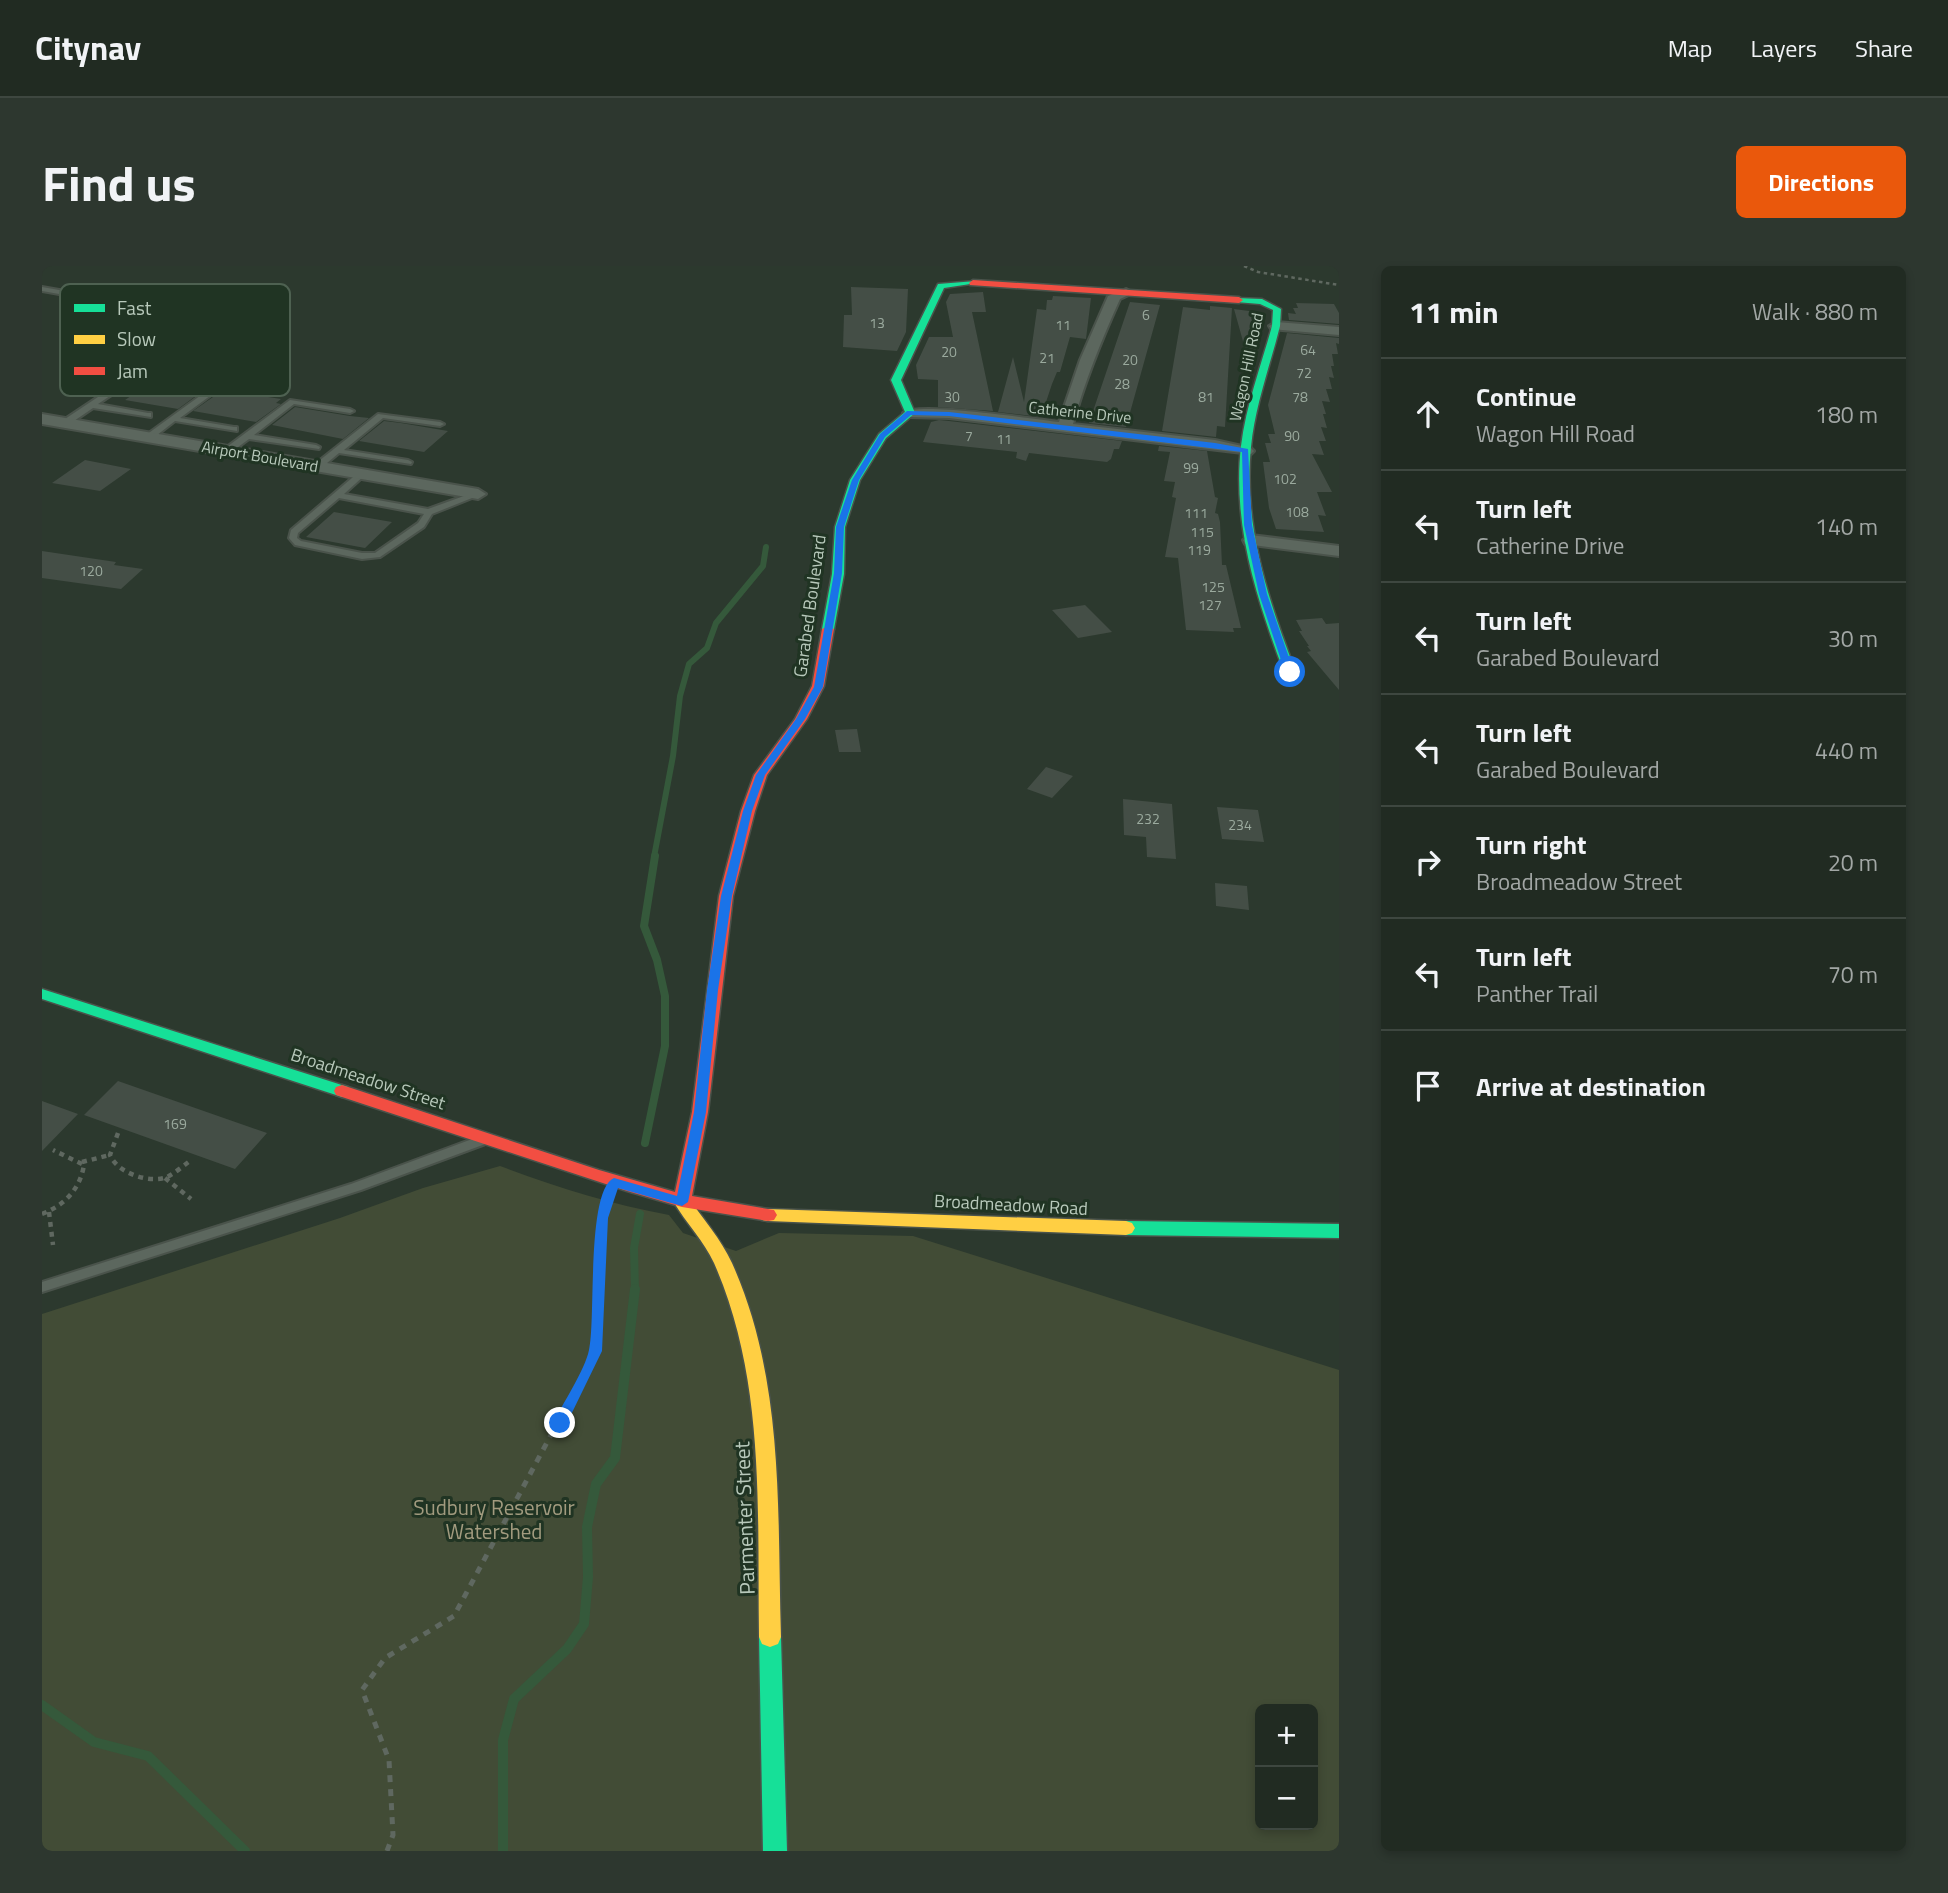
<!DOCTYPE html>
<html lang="en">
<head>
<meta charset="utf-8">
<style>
  :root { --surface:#212b22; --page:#2d372f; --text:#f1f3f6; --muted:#a2a7a5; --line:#3e4740; --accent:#ea580c }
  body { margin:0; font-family:"Titillium Web",sans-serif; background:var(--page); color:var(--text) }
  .controls { position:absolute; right:21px; bottom:21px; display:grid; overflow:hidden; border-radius:10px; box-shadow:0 4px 10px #0003 }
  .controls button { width:63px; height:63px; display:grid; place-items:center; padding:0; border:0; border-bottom:2px solid var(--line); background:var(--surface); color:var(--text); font:35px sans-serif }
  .stop { position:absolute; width:21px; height:21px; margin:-16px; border:5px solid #1a73e8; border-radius:50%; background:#fff }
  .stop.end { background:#1a73e8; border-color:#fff; box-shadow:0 2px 7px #0008 }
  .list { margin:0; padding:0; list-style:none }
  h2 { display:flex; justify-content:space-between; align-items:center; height:91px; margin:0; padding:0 28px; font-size:30px }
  h2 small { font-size:23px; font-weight:400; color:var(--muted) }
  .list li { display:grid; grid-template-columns:46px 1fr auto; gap:21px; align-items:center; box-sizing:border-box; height:112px; padding:0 28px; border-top:2px solid var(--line) }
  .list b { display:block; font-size:26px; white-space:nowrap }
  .list p { margin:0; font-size:23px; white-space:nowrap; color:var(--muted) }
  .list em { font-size:23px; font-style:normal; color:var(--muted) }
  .icon { flex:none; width:38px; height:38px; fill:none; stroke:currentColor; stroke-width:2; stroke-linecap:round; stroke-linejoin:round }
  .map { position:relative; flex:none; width:1297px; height:1585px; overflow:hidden; border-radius:10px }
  header { display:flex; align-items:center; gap:42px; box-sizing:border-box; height:98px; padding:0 35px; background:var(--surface); border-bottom:2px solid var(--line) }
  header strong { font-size:33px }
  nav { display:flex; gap:38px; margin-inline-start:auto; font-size:24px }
  .intro { display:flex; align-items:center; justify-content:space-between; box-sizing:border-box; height:168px; padding:0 42px }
  h1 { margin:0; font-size:49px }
  .button { padding:18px 32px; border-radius:10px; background:var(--accent); color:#fff; font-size:24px; font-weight:700 }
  main { display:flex; gap:42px; padding:0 42px }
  aside { flex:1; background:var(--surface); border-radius:10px; box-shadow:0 4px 10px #0003 }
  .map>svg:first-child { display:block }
  .green { fill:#424c36; fill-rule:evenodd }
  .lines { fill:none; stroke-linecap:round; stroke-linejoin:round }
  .stream-far2 { stroke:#35593b; stroke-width:6 }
  .stream-far1 { stroke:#35593b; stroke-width:8 }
  .stream { stroke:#35593b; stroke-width:10 }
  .building { fill:#444e46 }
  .lane-casing { stroke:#4a534b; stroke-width:4 }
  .street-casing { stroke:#4a534b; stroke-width:4 }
  .fast-casing { stroke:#4a534b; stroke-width:3 }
  .slow-casing { stroke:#4a534b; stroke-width:3 }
  .jam-casing { stroke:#4a534b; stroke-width:3 }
  .path-far2 { stroke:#5f6860; stroke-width:2.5; stroke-dasharray:3.5 3.5; stroke-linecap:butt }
  .path-far1 { stroke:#5f6860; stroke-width:4.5; stroke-dasharray:5 5; stroke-linecap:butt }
  .path { stroke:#5f6860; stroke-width:5; stroke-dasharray:7 7; stroke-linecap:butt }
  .lane { fill:#5c675e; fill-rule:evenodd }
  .street { fill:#5c675e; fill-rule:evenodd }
  .fast { fill:#16e098; fill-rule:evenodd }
  .slow { fill:#ffcf43; fill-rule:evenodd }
  .jam { fill:#f24e42; fill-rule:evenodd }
  .route { fill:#1a73e8 }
  .labels { text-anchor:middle; stroke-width:6; stroke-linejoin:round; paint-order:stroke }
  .number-label { font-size:14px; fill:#9baa9e }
  .far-street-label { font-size:16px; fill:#b8c9bb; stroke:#203423 }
  .street-label { font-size:18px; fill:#b8c9bb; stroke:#203423 }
  .near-park-label { font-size:21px; fill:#a29b7f; stroke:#203423 }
  .near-street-label { font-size:21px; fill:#b8c9bb; stroke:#203423 }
  .key { fill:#203423; stroke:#4e6151; stroke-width:2 }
  .key-label { font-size:19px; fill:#b8c9bb }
</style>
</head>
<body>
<header>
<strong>Citynav</strong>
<nav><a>Map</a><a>Layers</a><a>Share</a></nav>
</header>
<div class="intro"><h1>Find us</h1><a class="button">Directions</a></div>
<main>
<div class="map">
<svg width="1297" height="1585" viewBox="0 0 1297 1585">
  <rect width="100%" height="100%" fill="#2c392e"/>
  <!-- green -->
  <path class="green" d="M 458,900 C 514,921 568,938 627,949 L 641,967 L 694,985 L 737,967 L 871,970 L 1297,1104 L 1297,1585 L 0,1585 L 0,1048 L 298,952 L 381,922 ZM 1218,1443 L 1271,1443 L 1271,1559 L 1218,1559 Z"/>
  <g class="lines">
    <!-- stream-far2 -->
    <path class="stream-far2" d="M 612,591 L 631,490 L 638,430 L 647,398 L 665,382 L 674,357 L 721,300 L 724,281"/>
    <!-- stream-far1 -->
    <path class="stream-far1" d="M 603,877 L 623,780 L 623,730 L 615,694 L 602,660 L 613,590
      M 593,1024 L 592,982 L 598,948"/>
    <!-- stream -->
    <path class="stream" d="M 0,1439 L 52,1476 L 106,1490 L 203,1585
      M 461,1585 L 461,1474 L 472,1433 L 525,1383 L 542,1358 L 546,1311 L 545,1261 L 554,1218 L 573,1192 L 593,1023"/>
  </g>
  <!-- building -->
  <path class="building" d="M 809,21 L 866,23 L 864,66 L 855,85 L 801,81 L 802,49 L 810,49 Z
    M 941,26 L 944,46 L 930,46 L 951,145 L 896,141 L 896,114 L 876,113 L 874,99 L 887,71 L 911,71 L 904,36 L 908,28 Z
    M 1011,30 L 1049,32 L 1044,73 L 1028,71 L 1018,106 L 1015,106 L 1010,118 L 999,151 L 956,146 L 971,91 L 982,136 L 995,43 L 1004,44 L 1005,34 L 1010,34 Z
    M 1088,36 L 1118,39 L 1084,161 L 1047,157 Z
    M 1254,37 L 1292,38 L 1297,47 L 1297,58 L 1247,54 L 1246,47 L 1254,48 L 1251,42 L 1256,42 Z
    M 1168,40 L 1190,42 L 1183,161 L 1175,160 L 1174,171 L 1120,165 L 1141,41 L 1168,44 Z
    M 1192,43 L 1222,47 L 1209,104 Z
    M 1245,67 L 1297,72 L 1297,78 L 1294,77 L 1296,88 L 1290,88 L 1292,100 L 1289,100 L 1292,112 L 1287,111 L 1290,123 L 1284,123 L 1288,136 L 1280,135 L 1284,148 L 1281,148 L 1285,162 L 1279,161 L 1284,175 L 1277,175 L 1282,189 L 1270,188 L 1290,226 L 1275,226 L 1284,250 L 1276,249 L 1282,266 L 1234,263 L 1227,242 L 1221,196 L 1228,196 L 1223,177 L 1229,177 L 1226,168 L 1233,168 L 1226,139 Z
    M 114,113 L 166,121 L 136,143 L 83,134 Z
    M 181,124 L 239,133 L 234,137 L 239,138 L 214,156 L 151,145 Z
    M 253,141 L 308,150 L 327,152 L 301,173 L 230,159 Z
    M 897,154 L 907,155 L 1080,175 L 1077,183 L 1072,183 L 1069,193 L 1065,196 L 987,187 L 984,195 L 974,192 L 975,186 L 881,176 L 889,156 Z
    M 342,155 L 359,157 L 406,165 L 382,186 L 317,175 Z
    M 1117,180 L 1165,185 L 1173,231 L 1176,232 L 1173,247 L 1176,248 L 1178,256 L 1180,299 L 1184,299 L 1199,362 L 1191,362 L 1192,366 L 1144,364 L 1136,292 L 1123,291 L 1134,232 L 1130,231 L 1133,216 L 1122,215 L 1128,186 L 1116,185 Z
    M 43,194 L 89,203 L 58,225 L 10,217 Z
    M 292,246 L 350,256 L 323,282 L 264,271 Z
    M 0,285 L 74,296 L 72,299 L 101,303 L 79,323 L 0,312 Z
    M 1043,339 L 1070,366 L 1036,372 L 1010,344 Z
    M 1280,352 L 1284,358 L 1297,357 L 1297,424 L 1265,386 L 1269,385 L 1265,380 L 1267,380 L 1257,365 L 1260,365 L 1254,354 Z
    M 815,463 L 819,486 L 797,486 L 793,464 Z
    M 1004,501 L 1031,510 L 1010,532 L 985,523 Z
    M 1081,533 L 1130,538 L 1134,593 L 1105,591 L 1104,571 L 1082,569 Z
    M 1175,541 L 1216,544 L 1222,576 L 1180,573 Z
    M 1173,617 L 1205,620 L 1207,644 L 1174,640 Z
    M 76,815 L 225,867 L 193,903 L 42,849 Z
    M 0,835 L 36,848 L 0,885 Z"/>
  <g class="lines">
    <defs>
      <path id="lane" d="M 0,21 L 114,41 L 117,43 L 114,45 L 0,25 Z
        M 92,107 L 99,109 L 56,138 L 106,147 L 109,147 L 109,151 L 51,142 L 26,159 L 20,159 L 20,155 Z
        M 173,119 L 180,121 L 138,152 L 192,161 L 195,161 L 195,165 L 133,155 L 110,173 L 104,173 L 104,169 Z
        M 248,134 L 308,143 L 312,145 L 308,147 L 252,138 L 212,169 L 274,179 L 278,181 L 277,183 L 207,173 L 188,187 L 182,187 L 182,183 Z
        M 336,148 L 398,156 L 402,158 L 398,160 L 341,152 L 302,184 L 366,194 L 370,196 L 369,198 L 297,187 L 279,202 L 273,202 L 273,198 Z
        M 317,206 L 324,208 L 302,228 L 386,243 L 433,226 L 440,228 L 390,248 L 382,261 L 338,291 L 320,293 L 253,279 L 247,272 L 249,264 ZM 297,232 L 382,248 L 376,257 L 333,287 L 320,287 L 259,275 L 255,272 L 256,267 Z
        M 441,869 L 446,871 L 447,874 L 446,877 L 319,924 L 0,1026 L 0,1016 L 309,918 Z"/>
      <path id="street" d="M 1084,23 L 1091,27 L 1078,33 C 1060,73 1043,114 1031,158 L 1173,174 L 1209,182 L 1212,185 L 1209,188 L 907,152 L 868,151 L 861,147 C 873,135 992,153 1017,156 L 1038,94 L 1066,30 Z
        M 1234,56 L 1297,61 L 1297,69 L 1229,63 L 1227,60 Z
        M 0,148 L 436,223 L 444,228 L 436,233 L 0,158 Z
        M 1209,269 L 1297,280 L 1297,290 L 1203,278 L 1201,274 Z"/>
      <path id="fast" d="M 934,15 L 935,17 L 902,22 L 859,114 L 873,147 L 844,172 L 818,214 L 803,261 L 802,308 L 792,363 L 790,365 L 782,365 L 780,363 L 790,308 L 793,261 L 808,214 L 837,168 L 863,146 L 849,114 L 896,18 Z
        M 1194,32 L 1220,33 L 1239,43 L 1238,60 C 1228,100 1213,140 1209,181 C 1201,259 1226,334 1254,406 L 1248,410 L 1242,406 C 1215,334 1190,259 1199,180 C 1204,139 1219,100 1230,60 L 1231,44 L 1218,38 L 1194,36 Z
        M 0,723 L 306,821 L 308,825 L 300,831 L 294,829 L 0,733 Z
        M 1084,955 L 1297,958 L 1297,972 L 1084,969 L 1078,967 L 1075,962 L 1078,957 Z
        M 728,1361 L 736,1364 L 739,1371 L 745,1585 L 721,1585 L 717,1371 L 720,1364 Z"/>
      <path id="slow" d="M 640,929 L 646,931 C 661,953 679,973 690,997 C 743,1115 735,1245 739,1371 L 736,1378 L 728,1381 L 720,1378 L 717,1371 C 715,1246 724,1115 672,997 C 662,975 644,957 631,935 L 634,931 Z
        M 726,943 L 1084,955 L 1090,957 L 1093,962 L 1090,967 L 1084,969 L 726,955 L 720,954 L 717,949 L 720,944 Z"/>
      <path id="jam" d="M 931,14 L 1197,31 L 1201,34 L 1197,37 L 928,19 L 927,17 Z
        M 786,360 L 792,363 L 782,420 L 765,453 L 725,509 L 713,545 L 691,630 L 666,846 L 650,930 L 726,943 L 732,944 L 735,949 L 732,954 L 726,955 L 640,941 L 585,925 L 294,829 L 292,825 L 294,821 L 300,819 L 557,904 L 633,926 L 650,846 L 677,630 L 699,545 L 712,509 L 753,453 L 770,420 L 780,363 Z"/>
    </defs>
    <!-- lane casing -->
    <use href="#lane" class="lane-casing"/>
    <!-- street casing -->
    <use href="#street" class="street-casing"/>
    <!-- fast casing -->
    <use href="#fast" class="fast-casing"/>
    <!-- slow casing -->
    <use href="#slow" class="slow-casing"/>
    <!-- jam casing -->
    <use href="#jam" class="jam-casing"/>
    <!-- path-far2 -->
    <path class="path-far2" d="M 1202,0 L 1216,6 L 1297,19"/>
    <!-- path-far1 -->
    <path class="path-far1" d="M 76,867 L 68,889 C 75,907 108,918 125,911 C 133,907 141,900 148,895
      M 40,896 L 68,889
      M 123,912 L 149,933
      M 7,946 L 11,979
      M 0,948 C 23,939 38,923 42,899 L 11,884
      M 557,1024 L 560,952 L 564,940"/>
    <!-- path -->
    <path class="path" d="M 345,1585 L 351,1569 L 347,1494 L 320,1424 L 343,1392 L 412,1350 L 554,1085 L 557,1023"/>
    <!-- lane -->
    <use href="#lane" class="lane"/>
    <!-- street -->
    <use href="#street" class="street"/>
    <!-- fast -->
    <use href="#fast" class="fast"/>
    <!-- slow -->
    <use href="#slow" class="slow"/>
    <!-- jam -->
    <use href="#jam" class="jam"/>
  </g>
  <!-- route -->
  <path class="route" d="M 865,145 L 907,146 L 1173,177 L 1206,183 L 1210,259 L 1225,328 L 1252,406 L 1248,409 L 1243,406 L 1217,328 L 1202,259 L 1200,186 L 907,150 L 869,149 L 843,171 L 817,214 L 802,261 L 800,307 L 781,421 L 763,453 L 723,509 L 710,545 L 690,630 L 676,724 L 664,846 L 646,936 L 640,940 L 576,922 L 566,952 L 560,1085 L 523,1161 L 518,1162 L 511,1157 C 521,1137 543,1104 547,1084 C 554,1054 544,924 572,912 L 635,930 L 652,846 L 665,724 L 679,630 L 701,545 L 714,509 L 754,453 L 772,421 L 792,307 L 794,261 L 810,214 L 838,168 Z"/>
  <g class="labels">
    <!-- number labels -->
    <g class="number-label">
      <text x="1104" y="54">6</text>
      <text x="835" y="62">13</text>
      <text x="1021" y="64">11</text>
      <text x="1266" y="89">64</text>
      <text x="907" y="91">20</text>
      <text x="1005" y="97">21</text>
      <text x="1088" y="99">20</text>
      <text x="1262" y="112">72</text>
      <text x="1080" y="123">28</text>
      <text x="910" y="136">30</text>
      <text x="1164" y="136">81</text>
      <text x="1258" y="136">78</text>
      <text x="927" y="175">7</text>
      <text x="1250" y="175">90</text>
      <text x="962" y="178">11</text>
      <text x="1149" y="207">99</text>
      <text x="1243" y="218">102</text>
      <text x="1255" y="251">108</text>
      <text x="1154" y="252">111</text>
      <text x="1160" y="271">115</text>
      <text x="1157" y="289">119</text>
      <text x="49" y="310">120</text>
      <text x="1171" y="326">125</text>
      <text x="1168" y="344">127</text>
      <text x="1106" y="558">232</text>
      <text x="1198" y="564">234</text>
      <text x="133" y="863">169</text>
    </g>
    <!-- far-street labels -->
    <g class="far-street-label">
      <text transform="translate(1204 101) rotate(-78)" y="6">Wagon Hill Road</text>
      <text transform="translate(1038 146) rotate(6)" y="6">Catherine Drive</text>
      <text transform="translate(218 190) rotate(10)" y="6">Airport Boulevard</text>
    </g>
    <!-- street labels -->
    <g class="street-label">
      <text transform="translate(768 340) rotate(-82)" y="6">Garabed Boulevard</text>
      <text transform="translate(326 813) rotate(18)" y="6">Broadmeadow Street</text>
      <text transform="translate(969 939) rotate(3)" y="6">Broadmeadow Road</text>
    </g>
    <!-- near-park labels -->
    <g class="near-park-label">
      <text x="452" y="1249">Sudbury Reservoir<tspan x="452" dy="24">Watershed</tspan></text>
    </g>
    <!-- near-street labels -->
    <g class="near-street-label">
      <text transform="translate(703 1252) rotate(-92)" y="7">Parmenter Street</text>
    </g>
  </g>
  <!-- legend -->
  <rect x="18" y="18" width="230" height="112" rx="10" class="key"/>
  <rect x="32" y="38" width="31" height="8" fill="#16e098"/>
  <rect x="32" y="69" width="31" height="9" fill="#ffcf43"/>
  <rect x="32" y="101" width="31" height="8" fill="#f24e42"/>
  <g class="key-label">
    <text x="75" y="49">Fast</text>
    <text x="75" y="80">Slow</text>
    <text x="75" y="112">Jam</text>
  </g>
</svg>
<div class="controls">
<button>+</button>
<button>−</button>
</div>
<div class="stop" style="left:1248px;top:406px"></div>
<div class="stop end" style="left:518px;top:1157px"></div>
</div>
<aside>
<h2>11 min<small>Walk · 880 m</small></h2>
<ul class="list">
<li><svg class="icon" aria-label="ahead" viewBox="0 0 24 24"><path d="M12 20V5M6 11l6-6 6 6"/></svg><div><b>Continue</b><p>Wagon Hill Road</p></div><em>180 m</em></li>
<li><svg class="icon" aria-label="left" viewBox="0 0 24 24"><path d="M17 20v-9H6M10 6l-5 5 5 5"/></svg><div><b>Turn left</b><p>Catherine Drive</p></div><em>140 m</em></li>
<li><svg class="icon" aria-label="left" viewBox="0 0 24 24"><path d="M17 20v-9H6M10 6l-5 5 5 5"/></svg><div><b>Turn left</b><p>Garabed Boulevard</p></div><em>30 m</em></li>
<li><svg class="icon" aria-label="left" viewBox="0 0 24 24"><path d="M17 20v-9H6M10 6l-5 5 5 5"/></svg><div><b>Turn left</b><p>Garabed Boulevard</p></div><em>440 m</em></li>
<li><svg class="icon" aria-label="right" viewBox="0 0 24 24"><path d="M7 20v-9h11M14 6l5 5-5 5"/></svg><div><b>Turn right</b><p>Broadmeadow Street</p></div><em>20 m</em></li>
<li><svg class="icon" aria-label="left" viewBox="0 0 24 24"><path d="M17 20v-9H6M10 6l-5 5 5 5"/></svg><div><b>Turn left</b><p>Panther Trail</p></div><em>70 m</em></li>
<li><svg class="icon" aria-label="arrive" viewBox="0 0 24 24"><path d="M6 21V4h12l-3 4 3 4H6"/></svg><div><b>Arrive at destination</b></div></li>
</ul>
</aside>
</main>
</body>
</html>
